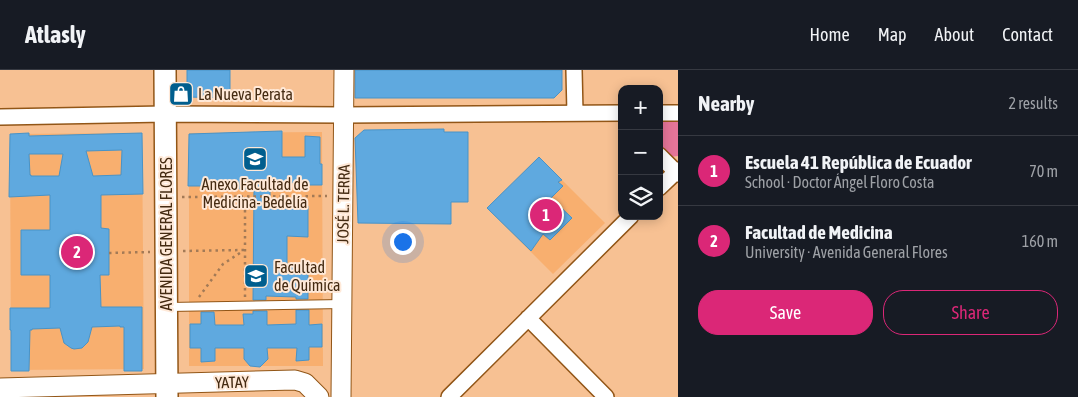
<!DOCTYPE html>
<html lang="en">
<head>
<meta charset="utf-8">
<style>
  :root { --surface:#171b24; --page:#242831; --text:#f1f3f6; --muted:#9ea1a6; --line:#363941; --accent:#db2777 }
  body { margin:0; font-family:"Asap Condensed",sans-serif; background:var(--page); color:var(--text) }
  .controls { position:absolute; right:15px; top:15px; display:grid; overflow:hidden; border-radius:10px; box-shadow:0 2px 12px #0003 }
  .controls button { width:45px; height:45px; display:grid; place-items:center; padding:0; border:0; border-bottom:1px solid var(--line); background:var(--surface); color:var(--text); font:25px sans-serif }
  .you { position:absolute; left:402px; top:171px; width:18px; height:18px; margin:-12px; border:4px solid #fff; border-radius:50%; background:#1a73e8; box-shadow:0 0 0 8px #1a73e833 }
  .badge { display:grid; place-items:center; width:32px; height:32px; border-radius:50%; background:var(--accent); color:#fff; font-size:16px; font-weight:700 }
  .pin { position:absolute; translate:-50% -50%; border:2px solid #fff; box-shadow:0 1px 5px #0006 }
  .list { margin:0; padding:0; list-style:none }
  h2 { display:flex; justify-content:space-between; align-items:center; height:65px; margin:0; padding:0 20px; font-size:21px }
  h2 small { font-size:16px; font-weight:400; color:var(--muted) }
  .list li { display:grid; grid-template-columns:32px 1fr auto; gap:15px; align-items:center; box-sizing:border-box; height:70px; padding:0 20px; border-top:1px solid var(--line) }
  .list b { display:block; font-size:19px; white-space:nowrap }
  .list p { margin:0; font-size:16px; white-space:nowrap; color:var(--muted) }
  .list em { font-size:16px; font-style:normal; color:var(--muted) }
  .actions { display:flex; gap:10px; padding:15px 20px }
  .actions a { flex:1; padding:11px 0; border:1px solid var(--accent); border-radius:20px; text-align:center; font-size:18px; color:var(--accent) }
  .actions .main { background:var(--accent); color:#fff }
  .icon { flex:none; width:28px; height:28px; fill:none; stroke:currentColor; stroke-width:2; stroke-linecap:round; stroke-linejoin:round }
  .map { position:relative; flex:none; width:678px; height:327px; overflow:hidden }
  header { display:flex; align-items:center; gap:30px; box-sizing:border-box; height:70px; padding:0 25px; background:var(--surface); border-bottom:1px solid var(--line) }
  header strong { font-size:24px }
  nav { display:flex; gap:28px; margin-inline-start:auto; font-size:18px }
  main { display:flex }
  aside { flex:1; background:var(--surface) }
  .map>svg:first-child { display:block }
  .built { fill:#f8af6f }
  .green { fill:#e67599 }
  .building { fill:#5fa9df; stroke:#4893c7; fill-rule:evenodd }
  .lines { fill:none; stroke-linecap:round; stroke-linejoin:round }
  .service-casing { stroke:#925617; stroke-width:10 }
  .minor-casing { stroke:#925617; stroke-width:18 }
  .tertiary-casing { stroke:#925617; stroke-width:21 }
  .secondary-casing { stroke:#925617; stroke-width:24 }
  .path { stroke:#a37a56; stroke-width:2.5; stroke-dasharray:2.5 4; stroke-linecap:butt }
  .service { stroke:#fff; stroke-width:8 }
  .minor { stroke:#fff; stroke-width:15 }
  .tertiary { stroke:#fff; stroke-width:19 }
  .secondary { stroke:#fff; stroke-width:21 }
  .labels { text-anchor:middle; stroke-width:4; stroke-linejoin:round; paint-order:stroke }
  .poi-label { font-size:16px; fill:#442a11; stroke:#ffe9d8; text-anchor:start }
  .street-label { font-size:16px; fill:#442a11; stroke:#ffe9d8 }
</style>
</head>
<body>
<header>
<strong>Atlasly</strong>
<nav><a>Home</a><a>Map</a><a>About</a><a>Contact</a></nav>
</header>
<main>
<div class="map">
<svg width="678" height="327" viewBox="0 0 678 327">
  <rect width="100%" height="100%" fill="#f7c193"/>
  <!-- built -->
  <path class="built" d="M 322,62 L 323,296 L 189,296 L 189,63 Z
    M 142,63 L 144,299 L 11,300 L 10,64 Z
    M 539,87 L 605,153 L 553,204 L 487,138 Z"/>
  <!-- green -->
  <path class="green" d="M 659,52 L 678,52 L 678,86 L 670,87 L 659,76 Z"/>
  <!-- building -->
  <path class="building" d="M 187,0 L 230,0 L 230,28 L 187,27 Z
    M 355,0 L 562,0 L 562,20 L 554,28 L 355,28 Z
    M 444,59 L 444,62 L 468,62 L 468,132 L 451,132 L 451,154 L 358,153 L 355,68 L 364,60 Z
    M 282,61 L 282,87 L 305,87 L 305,66 L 320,67 L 320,94 L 322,94 L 322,115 L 304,115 L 304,113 L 270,112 L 270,136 L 308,136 L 308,167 L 287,166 L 287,196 L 308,196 L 308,229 L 296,229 L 296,227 L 266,226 L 266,230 L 253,230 L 254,119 L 239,119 L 240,113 L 206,113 L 206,116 L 188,116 L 189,64 Z
    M 29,63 L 29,66 L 142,63 L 143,124 L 101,125 L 101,158 L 109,159 L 109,205 L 100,205 L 101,237 L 142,237 L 142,301 L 124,301 L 124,257 L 120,257 L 120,256 L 92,257 L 88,272 L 82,278 L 74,279 L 71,278 L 64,273 L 60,258 L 32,259 L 32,260 L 30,260 L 29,301 L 11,301 L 11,260 L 10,260 L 10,238 L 50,238 L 50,205 L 21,205 L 21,160 L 50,160 L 50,125 L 9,127 L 10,64 ZM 122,80 L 121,105 L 93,106 L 86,81 ZM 29,84 L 63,84 L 59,106 L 31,106 L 31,105 L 30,105 Z
    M 539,87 L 562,110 L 558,112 L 563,116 L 551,128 L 572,148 L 550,170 L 543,164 L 531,181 L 487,138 Z
    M 296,240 L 309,240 L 309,255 L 322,254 L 322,277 L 309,277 L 309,290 L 296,291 L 297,278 L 267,278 L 268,289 L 260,297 L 250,296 L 244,289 L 244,278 L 215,278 L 215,291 L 201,292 L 201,278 L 190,278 L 190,254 L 201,254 L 201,242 L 214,242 L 215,255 L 244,255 L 243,244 L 253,244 L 253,241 L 267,241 L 267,255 L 296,254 Z"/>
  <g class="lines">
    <defs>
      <path id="service" d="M 169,237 L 342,234"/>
      <path id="minor" d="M 574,0 L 575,43
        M 659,43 L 678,43
        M 0,47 L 165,44 L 344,45 L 622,43
        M 659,85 L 678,104
        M 659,118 L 678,100
        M 528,248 L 606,327
        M 449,327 L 631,146"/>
      <path id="tertiary" d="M 0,318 L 295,310 L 305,313 L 319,327
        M 341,327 L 344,0"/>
      <path id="secondary" d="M 165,0 L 167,327"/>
    </defs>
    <!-- service casing -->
    <use href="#service" class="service-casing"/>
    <!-- minor casing -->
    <use href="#minor" class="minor-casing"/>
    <!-- tertiary casing -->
    <use href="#tertiary" class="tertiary-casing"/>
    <!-- secondary casing -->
    <use href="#secondary" class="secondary-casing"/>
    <!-- path -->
    <path class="path" d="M 182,127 L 327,126
      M 183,181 L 244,180
      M 109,183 L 150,182
      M 199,227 L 223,194 L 243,181
      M 245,227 L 245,127"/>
    <!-- service -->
    <use href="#service" class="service"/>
    <!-- minor -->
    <use href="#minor" class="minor"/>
    <!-- tertiary -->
    <use href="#tertiary" class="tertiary"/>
    <!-- secondary -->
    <use href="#secondary" class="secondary"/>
  </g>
  <!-- icons -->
  <defs>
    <symbol id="shop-square" viewBox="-11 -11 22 22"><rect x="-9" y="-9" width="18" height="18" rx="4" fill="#005e8e" stroke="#ffe9d8"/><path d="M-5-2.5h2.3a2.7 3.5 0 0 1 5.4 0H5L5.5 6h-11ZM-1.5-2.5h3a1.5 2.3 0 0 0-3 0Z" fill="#fff"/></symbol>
    <symbol id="university-square" viewBox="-11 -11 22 22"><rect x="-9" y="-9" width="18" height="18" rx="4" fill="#005e8e" stroke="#ffe9d8"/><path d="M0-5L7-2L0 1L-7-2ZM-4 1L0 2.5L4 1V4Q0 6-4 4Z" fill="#fff"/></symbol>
  </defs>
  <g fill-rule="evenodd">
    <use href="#shop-square" x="167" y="10" width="28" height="28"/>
    <use href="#university-square" x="241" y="75" width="28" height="28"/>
    <use href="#university-square" x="242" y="192" width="28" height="28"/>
  </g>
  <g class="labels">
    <!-- poi labels -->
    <g class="poi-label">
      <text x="198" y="30">La Nueva Perata</text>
      <text x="255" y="120" text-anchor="middle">Anexo Facultad de<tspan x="255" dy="18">Medicina- Bedelía</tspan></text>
      <text x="274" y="203">Facultad<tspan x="274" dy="18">de Química</tspan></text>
    </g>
    <!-- street labels -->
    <g class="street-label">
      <text transform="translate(343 134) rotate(-89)" y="6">JOSÉ L. TERRA</text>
      <text transform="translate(166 164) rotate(-90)" y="6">AVENIDA GENERAL FLORES</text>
      <text transform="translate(232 312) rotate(-2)" y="6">YATAY</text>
    </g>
  </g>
</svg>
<div class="controls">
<button>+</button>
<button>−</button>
<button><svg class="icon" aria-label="layers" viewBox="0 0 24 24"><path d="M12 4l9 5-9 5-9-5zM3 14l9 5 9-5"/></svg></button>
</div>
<div class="you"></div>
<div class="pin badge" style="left:546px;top:145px">1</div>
<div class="pin badge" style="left:77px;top:182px">2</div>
</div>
<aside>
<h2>Nearby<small>2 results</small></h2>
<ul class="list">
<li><span class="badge">1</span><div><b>Escuela 41 República de Ecuador</b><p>School · Doctor Ángel Floro Costa</p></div><em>70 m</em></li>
<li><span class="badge">2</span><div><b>Facultad de Medicina</b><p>University · Avenida General Flores</p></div><em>160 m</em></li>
</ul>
<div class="actions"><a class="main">Save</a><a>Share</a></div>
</aside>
</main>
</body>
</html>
